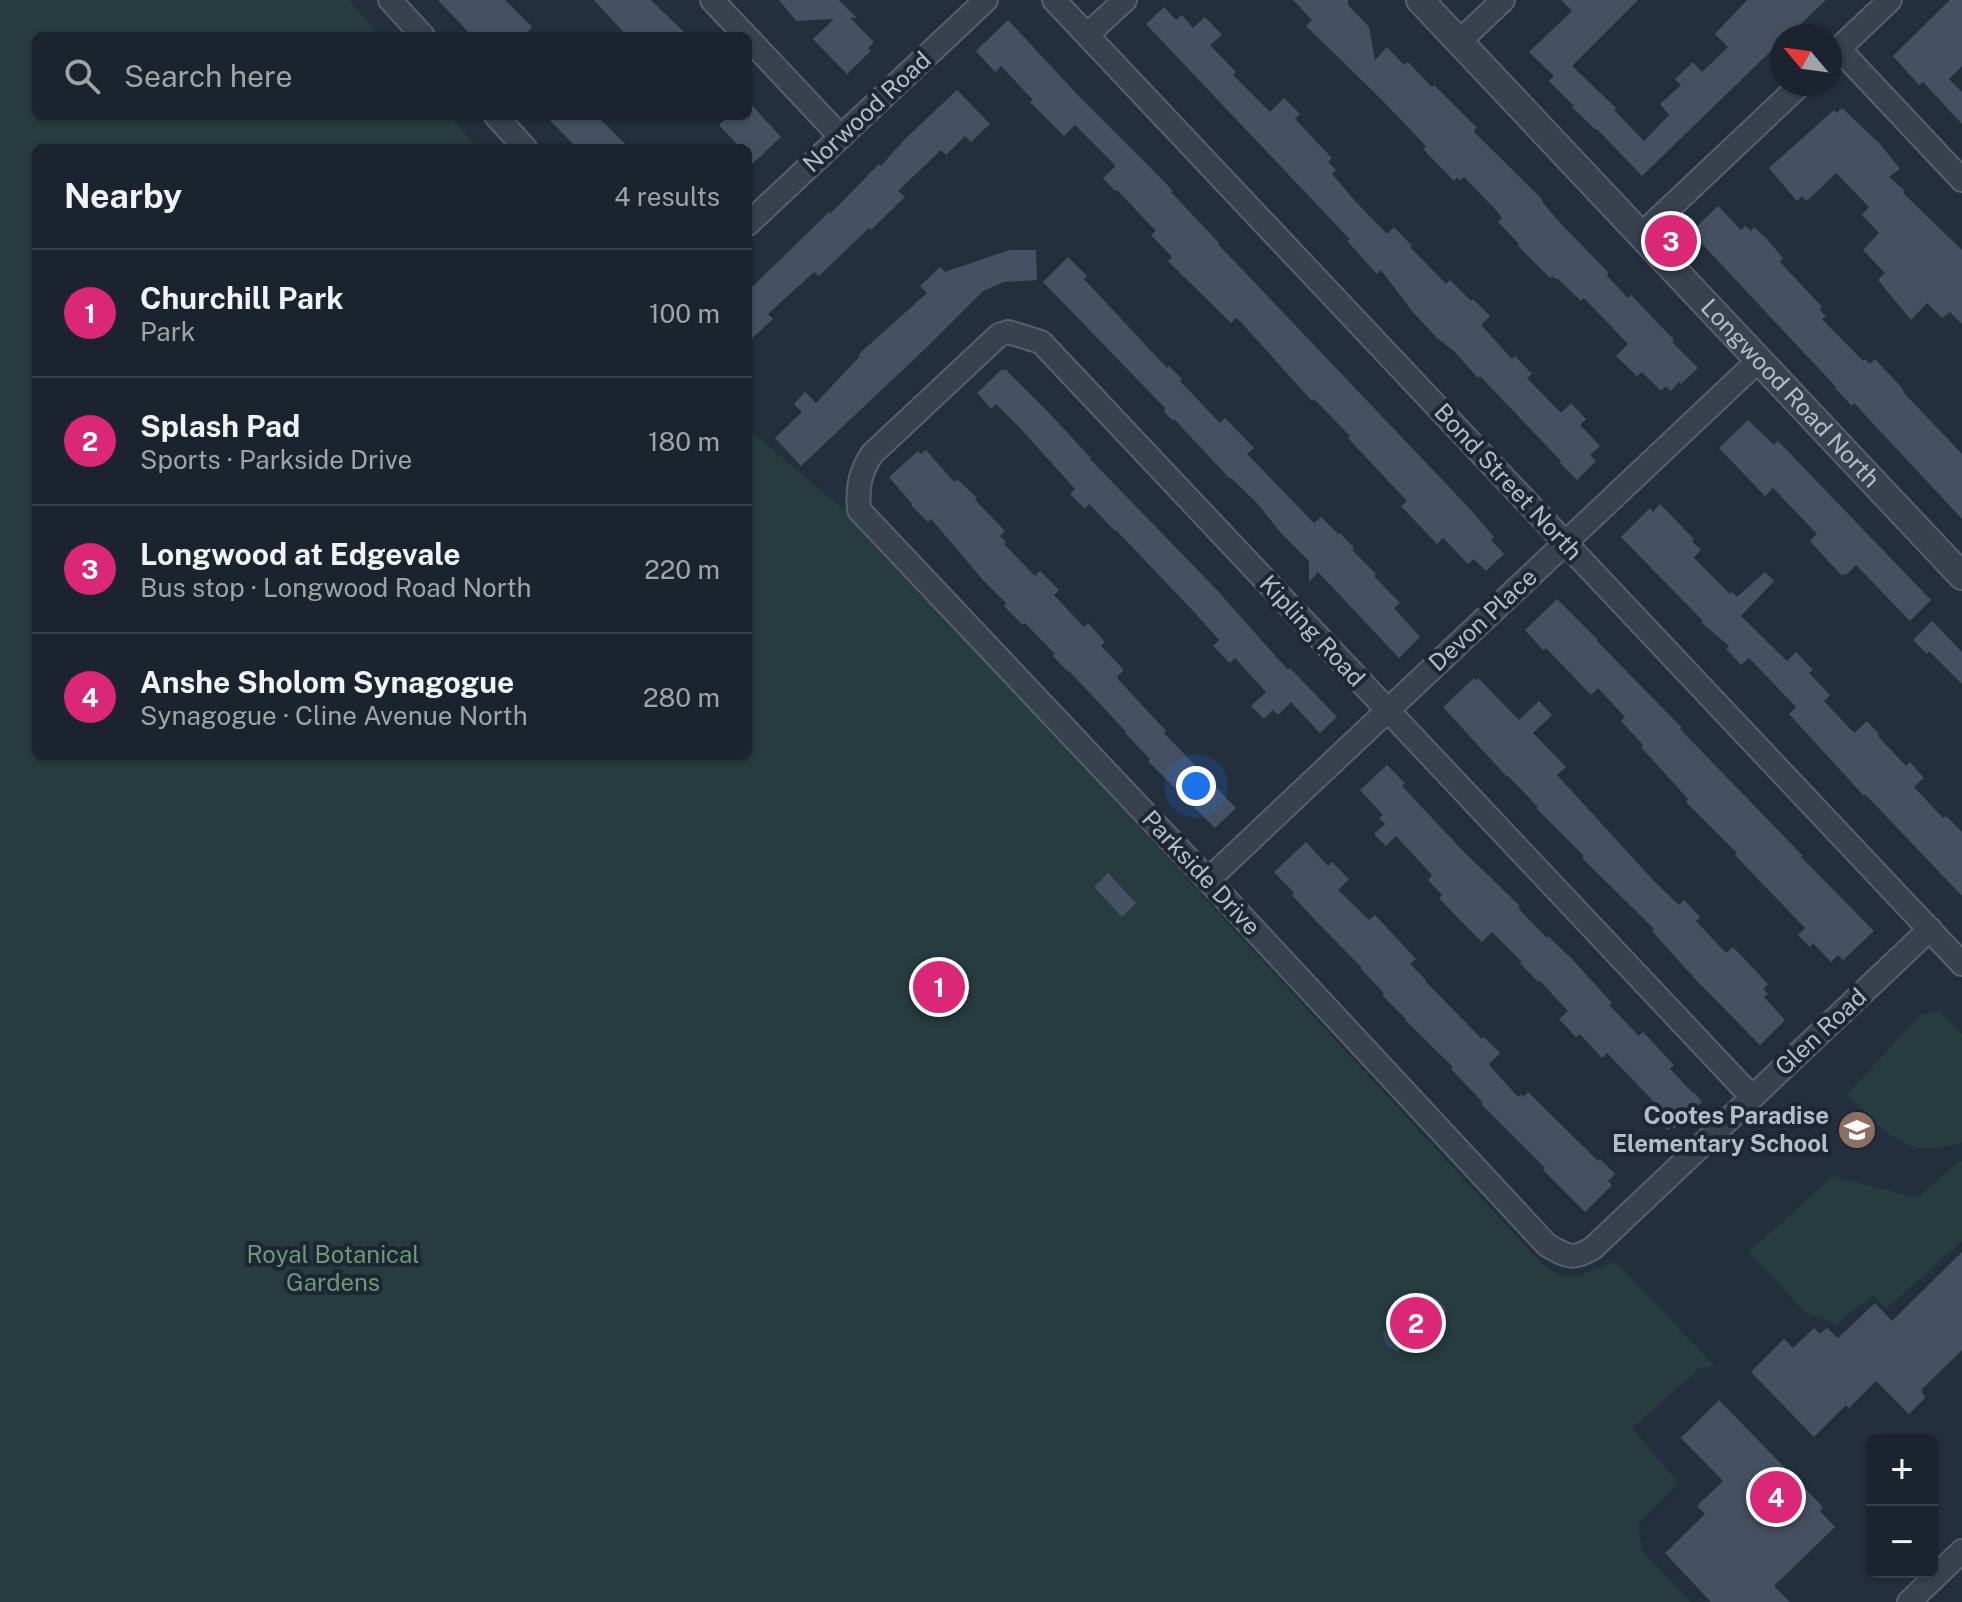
<!DOCTYPE html>
<html lang="en">
<head>
<meta charset="utf-8">
<style>
  :root { --surface:#1b232e; --page:#282f3a; --text:#f1f3f6; --muted:#a0a4aa; --line:#39404a; --accent:#db2777 }
  body { margin:0; font-family:"Public Sans",sans-serif; background:var(--page); color:var(--text) }
  .controls { position:absolute; right:24px; bottom:24px; display:grid; overflow:hidden; border-radius:12px; box-shadow:0 2px 6px #0004 }
  .controls button { width:72px; height:72px; display:grid; place-items:center; padding:0; border:0; border-bottom:2px solid var(--line); background:var(--surface); color:var(--text); font:40px sans-serif }
  .compass { position:absolute; left:1770px; top:24px; width:72px; height:72px; border-radius:50%; background:var(--surface); box-shadow:0 2px 6px #0004; rotate:299deg }
  .you { position:absolute; left:1196px; top:786px; width:28px; height:28px; margin:-20px; border:6px solid #fff; border-radius:50%; background:#1a73e8; box-shadow:0 0 0 12px #1a73e833 }
  .badge { display:grid; place-items:center; width:52px; height:52px; border-radius:50%; background:var(--accent); color:#fff; font-size:26px; font-weight:700 }
  .pin { position:absolute; translate:-50% -50%; border:4px solid #fff; box-shadow:0 2px 8px #0006 }
  .list { margin:0; padding:0; list-style:none }
  h2 { display:flex; justify-content:space-between; align-items:center; height:104px; margin:0; padding:0 32px; font-size:34px }
  h2 small { font-size:26px; font-weight:400; color:var(--muted) }
  .list li { display:grid; grid-template-columns:52px 1fr auto; gap:24px; align-items:center; box-sizing:border-box; height:128px; padding:0 32px; border-top:2px solid var(--line) }
  .list b { display:block; font-size:30px; white-space:nowrap }
  .list p { margin:0; font-size:26px; white-space:nowrap; color:var(--muted) }
  .list em { font-size:26px; font-style:normal; color:var(--muted) }
  .icon { flex:none; width:44px; height:44px; fill:none; stroke:currentColor; stroke-width:2; stroke-linecap:round; stroke-linejoin:round }
  .map { position:relative; flex:none; width:1962px; height:1602px; overflow:hidden }
  .search { position:absolute; background:var(--surface); box-shadow:0 2px 6px #0004; left:32px; top:32px; width:720px; height:88px; display:flex; align-items:center; gap:20px; box-sizing:border-box; padding:0 28px; border-radius:12px; color:var(--muted); font-size:30px }
  .panel { position:absolute; background:var(--surface); box-shadow:0 2px 6px #0004; left:32px; top:144px; width:720px; height:616px; border-radius:12px }
  .map>svg:first-child { display:block }
  .green { fill:#263c3f }
  .water { fill:#394c67 }
  .building { fill:#455162 }
  .lines { fill:none; stroke-linecap:round; stroke-linejoin:round }
  .minor-casing { stroke:#565f6c; stroke-width:26 }
  .tertiary-casing { stroke:#565f6c; stroke-width:30 }
  .minor { stroke:#38414e; stroke-width:22 }
  .tertiary { stroke:#38414e; stroke-width:26 }
  .labels { text-anchor:middle; stroke-width:8; stroke-linejoin:round; paint-order:stroke }
  .street-label { font-size:24px; fill:#b4bcc9; stroke:#1d2633 }
  .poi-label { font-size:24px; font-weight:bold; fill:#b4bcc9; stroke:#1d2633; text-anchor:end }
  .park-label { font-size:24px; fill:#6b9a76; stroke:#1d2633 }
</style>
</head>
<body>
<div class="map">
<svg width="1962" height="1602" viewBox="0 0 1962 1602">
  <rect width="100%" height="100%" fill="#242f3e"/>
  <!-- green -->
  <path class="green" d="M 0,0 L 349,0 L 380,36 L 36,36 L 36,116 L 450,116 L 478,148 L 36,148 L 36,756 L 748,756 L 748,429 L 855,519 L 1540,1262 C 1547,1267 1555,1275 1563,1276 C 1579,1279 1601,1267 1615,1261 L 1715,1367 L 1700,1368 L 1632,1428 L 1679,1483 L 1638,1524 L 1642,1551 L 1691,1602 L 0,1602 Z
    M 1939,1012 L 1962,1034 L 1962,1142 C 1904,1162 1886,1131 1847,1095 L 1921,1014 Z
    M 1960,1160 L 1962,1162 L 1962,1241 L 1886,1309 L 1873,1295 L 1836,1324 L 1805,1312 L 1749,1252 L 1833,1176 L 1917,1198 Z"/>
  <!-- water -->
  <path class="water" d="M 1421,1293 C 1434,1295 1442,1300 1447,1312 L 1442,1314 L 1442,1326 L 1436,1337 L 1430,1341 L 1417,1342 L 1408,1349 L 1400,1348 L 1398,1352 L 1386,1345 L 1382,1332 L 1387,1331 C 1389,1319 1398,1317 1403,1308 L 1399,1304 L 1412,1294 Z"/>
  <!-- building -->
  <path class="building" d="M 438,0 L 505,0 L 532,27 L 523,36 L 472,36 Z
    M 594,0 L 651,0 L 688,36 L 627,36 Z
    M 779,0 L 839,0 L 857,18 L 850,18 L 874,42 L 868,48 L 871,51 L 847,74 L 813,39 L 834,19 L 796,21 Z
    M 1293,0 L 1348,0 L 1348,5 L 1369,27 L 1375,60 L 1387,47 L 1404,65 L 1408,62 L 1432,87 L 1434,85 L 1476,127 L 1474,132 L 1540,197 L 1544,204 L 1562,225 L 1608,272 L 1607,276 L 1628,298 L 1631,295 L 1674,340 L 1672,342 L 1698,368 L 1681,384 L 1679,382 L 1671,391 L 1666,386 L 1661,391 L 1642,372 L 1637,376 L 1616,356 L 1628,344 L 1584,298 L 1581,301 L 1557,278 L 1556,279 L 1552,276 L 1550,278 L 1518,246 L 1519,244 L 1498,222 L 1502,218 L 1495,209 L 1464,177 L 1460,180 L 1457,178 L 1454,181 L 1423,149 L 1426,146 L 1383,101 L 1306,26 L 1312,20 Z
    M 1561,0 L 1638,0 L 1572,66 L 1616,108 L 1614,110 L 1644,141 L 1669,115 L 1660,104 L 1681,85 L 1675,79 L 1693,62 L 1702,72 L 1728,47 L 1715,34 L 1747,0 L 1826,0 L 1788,36 L 1782,36 L 1782,61 L 1772,50 L 1642,176 L 1597,129 L 1596,130 L 1572,107 L 1574,106 L 1549,81 L 1554,76 L 1529,52 L 1572,11 Z
    M 1950,0 L 1962,0 L 1962,66 L 1949,79 L 1962,92 L 1962,124 L 1923,82 L 1919,85 L 1893,56 Z
    M 1164,7 L 1176,20 L 1182,15 L 1193,28 L 1205,17 L 1222,35 L 1210,45 L 1236,72 L 1233,75 L 1270,112 L 1284,98 L 1300,114 L 1295,119 L 1332,158 L 1328,162 L 1336,170 L 1332,174 L 1356,202 L 1387,234 L 1394,227 L 1412,246 L 1410,247 L 1446,284 L 1450,280 L 1471,301 L 1473,299 L 1490,316 L 1481,325 L 1512,359 L 1515,356 L 1532,374 L 1527,378 L 1561,413 L 1571,403 L 1586,419 L 1580,425 L 1600,446 L 1590,455 L 1596,461 L 1577,480 L 1560,463 L 1561,461 L 1480,376 L 1478,378 L 1454,351 L 1437,338 L 1412,311 L 1381,270 L 1377,274 L 1347,241 L 1350,239 L 1340,229 L 1146,24 Z
    M 1008,20 L 1076,93 L 1150,167 L 1173,191 L 1171,192 L 1219,243 L 1218,244 L 1470,509 L 1494,537 L 1491,540 L 1504,554 L 1486,571 L 1474,559 L 1468,564 L 1443,538 L 1437,544 L 1401,506 L 1407,501 L 1348,438 L 1350,436 L 1314,399 L 1312,401 L 1239,320 L 1236,318 L 1231,323 L 1168,261 L 1172,257 L 1151,235 L 1156,231 L 1117,190 L 1115,191 L 1103,178 L 1115,167 L 1114,164 L 1075,125 L 1064,136 L 1030,102 L 1033,100 L 1001,66 L 995,72 L 976,51 Z
    M 957,90 L 990,124 L 971,142 L 965,136 L 946,155 L 941,150 L 898,191 L 905,197 L 871,230 L 869,228 L 819,276 L 814,272 L 768,314 L 773,319 L 748,342 L 748,291 L 829,212 L 830,214 L 879,164 L 881,166 L 905,139 Z
    M 748,101 L 781,137 L 748,168 L 748,148 L 741,148 L 719,125 L 729,116 L 748,116 Z
    M 1842,108 L 1880,144 L 1900,169 L 1889,177 L 1904,190 L 1903,193 L 1962,250 L 1962,324 L 1950,312 L 1942,318 L 1927,303 L 1911,320 L 1878,280 L 1885,273 L 1863,250 L 1879,233 L 1862,215 L 1869,207 L 1836,173 L 1807,201 L 1802,196 L 1797,201 L 1769,168 L 1834,110 L 1837,113 Z
    M 546,116 L 597,116 L 629,148 L 577,148 Z
    M 1718,206 L 1741,230 L 1745,226 L 1751,231 L 1754,227 L 1767,239 L 1783,258 L 1780,262 L 1822,307 L 1820,310 L 1826,316 L 1822,319 L 1863,361 L 1865,359 L 1870,364 L 1875,359 L 1902,388 L 1905,394 L 1962,454 L 1962,519 L 1854,403 L 1852,406 L 1835,388 L 1836,387 L 1691,232 Z
    M 1009,250 L 1036,250 L 1037,280 L 1004,282 L 983,291 L 927,347 L 801,466 L 775,438 L 802,412 L 794,404 L 805,392 L 816,403 L 860,356 L 859,354 L 927,293 L 920,286 L 940,267 L 945,272 Z
    M 1068,257 L 1087,276 L 1084,279 L 1167,368 L 1169,366 L 1182,379 L 1180,381 L 1220,423 L 1225,418 L 1254,448 L 1247,454 L 1278,486 L 1314,523 L 1321,517 L 1339,535 L 1340,533 L 1354,548 L 1352,550 L 1376,574 L 1374,576 L 1400,603 L 1394,608 L 1420,637 L 1399,658 L 1318,572 L 1309,582 L 1309,561 L 1281,533 L 1256,502 L 1231,478 L 1230,479 L 1174,419 L 1173,421 L 1164,412 L 1165,408 L 1043,282 Z
    M 1002,369 L 1003,371 L 1005,369 L 1049,413 L 1091,458 L 1090,459 L 1216,589 L 1288,670 L 1290,668 L 1337,717 L 1320,733 L 1291,702 L 1278,715 L 1273,710 L 1264,719 L 1251,706 L 1266,692 L 1235,658 L 1230,663 L 1213,646 L 1219,640 L 1195,613 L 1116,530 L 1115,531 L 1089,504 L 1085,509 L 1070,494 L 1075,489 L 1020,428 L 996,404 L 991,409 L 977,393 Z
    M 1748,420 L 1774,445 L 1778,441 L 1931,600 L 1910,621 L 1856,565 L 1846,575 L 1844,574 L 1842,576 L 1810,541 L 1817,534 L 1773,488 L 1765,496 L 1719,448 Z
    M 926,450 L 954,482 L 957,479 L 977,498 L 975,500 L 1005,531 L 1000,536 L 1006,542 L 1004,544 L 1035,576 L 1040,571 L 1059,590 L 1054,595 L 1084,627 L 1088,623 L 1105,642 L 1101,646 L 1124,670 L 1117,677 L 1118,679 L 1166,731 L 1164,733 L 1236,808 L 1215,828 L 1148,761 L 1150,759 L 1125,733 L 1126,732 L 1102,706 L 1069,671 L 1068,672 L 1053,656 L 1055,654 L 1025,623 L 1023,625 L 1004,606 L 1006,603 L 983,580 L 931,519 L 928,522 L 911,505 L 912,504 L 889,477 L 918,451 L 921,454 Z
    M 1660,504 L 1694,539 L 1692,541 L 1701,550 L 1694,557 L 1695,559 L 1730,594 L 1732,592 L 1737,597 L 1765,572 L 1774,581 L 1741,616 L 1787,661 L 1796,652 L 1813,670 L 1809,673 L 1830,695 L 1824,701 L 1854,733 L 1867,721 L 1879,734 L 1878,736 L 1906,766 L 1910,762 L 1924,778 L 1914,787 L 1943,818 L 1946,816 L 1962,832 L 1962,896 L 1865,794 L 1864,796 L 1789,714 L 1796,707 L 1749,658 L 1741,665 L 1726,649 L 1729,646 L 1702,623 L 1702,620 L 1621,537 L 1650,508 L 1653,512 Z
    M 1557,599 L 1598,640 L 1597,641 L 1682,728 L 1680,729 L 1803,856 L 1801,857 L 1874,931 L 1843,960 L 1838,955 L 1831,962 L 1813,943 L 1810,947 L 1798,935 L 1805,928 L 1735,855 L 1737,853 L 1686,802 L 1688,799 L 1641,747 L 1643,745 L 1621,721 L 1625,717 L 1598,688 L 1591,695 L 1546,648 L 1543,650 L 1525,630 Z
    M 1932,621 L 1962,652 L 1962,684 L 1929,651 L 1927,654 L 1913,640 Z
    M 1474,678 L 1476,681 L 1478,678 L 1519,720 L 1539,701 L 1552,715 L 1533,733 L 1566,767 L 1557,775 L 1654,881 L 1679,905 L 1684,900 L 1700,917 L 1696,921 L 1726,953 L 1733,947 L 1768,984 L 1763,989 L 1768,994 L 1764,997 L 1785,1020 L 1760,1045 L 1697,981 L 1652,931 L 1654,929 L 1582,858 L 1584,856 L 1536,808 L 1538,807 L 1508,776 L 1507,777 L 1443,707 Z
    M 1387,765 L 1405,783 L 1402,786 L 1462,850 L 1520,906 L 1518,908 L 1547,938 L 1548,936 L 1573,960 L 1611,1002 L 1610,1006 L 1639,1036 L 1643,1032 L 1674,1065 L 1670,1069 L 1692,1092 L 1694,1092 L 1702,1102 L 1674,1129 L 1672,1126 L 1667,1130 L 1653,1116 L 1658,1112 L 1655,1109 L 1658,1106 L 1607,1053 L 1602,1058 L 1580,1034 L 1576,1037 L 1559,1019 L 1568,1011 L 1540,981 L 1538,982 L 1520,963 L 1522,962 L 1492,932 L 1482,942 L 1458,918 L 1439,898 L 1442,895 L 1428,880 L 1432,875 L 1396,836 L 1386,846 L 1374,834 L 1385,824 L 1379,818 L 1383,815 L 1360,790 Z
    M 1306,842 L 1328,866 L 1332,862 L 1349,879 L 1338,890 L 1369,920 L 1375,915 L 1416,959 L 1410,964 L 1426,980 L 1425,981 L 1482,1039 L 1484,1037 L 1500,1053 L 1489,1064 L 1491,1067 L 1518,1097 L 1521,1094 L 1523,1097 L 1528,1092 L 1598,1161 L 1600,1159 L 1615,1174 L 1608,1181 L 1612,1185 L 1585,1212 L 1543,1170 L 1545,1168 L 1481,1104 L 1483,1103 L 1474,1093 L 1451,1069 L 1453,1067 L 1405,1020 L 1406,1019 L 1382,995 L 1384,993 L 1361,969 L 1362,968 L 1315,920 L 1292,895 L 1294,893 L 1274,872 Z
    M 1108,873 L 1136,903 L 1122,917 L 1094,887 Z
    M 1962,1252 L 1962,1350 L 1921,1390 L 1925,1398 L 1909,1414 L 1876,1381 L 1849,1408 L 1846,1405 L 1814,1437 L 1751,1372 L 1784,1339 L 1793,1348 L 1814,1328 L 1820,1334 L 1827,1328 L 1838,1338 L 1875,1303 L 1892,1321 Z
    M 1719,1400 L 1823,1507 L 1820,1511 L 1835,1527 L 1774,1586 L 1790,1602 L 1711,1602 L 1665,1553 L 1705,1514 L 1697,1506 L 1723,1481 L 1681,1438 Z"/>
  <g class="lines">
    <defs>
      <path id="minor" d="M 390,0 L 423,36
        M 712,0 L 746,36
        M 1054,0 L 1962,964
        M 1087,35 L 1125,0
        M 748,38 L 841,137
        M 1459,42 L 1503,0
        M 1839,49 L 1962,180
        M 1830,57 L 1890,0
        M 496,116 L 525,148
        M 748,224 L 986,0
        M 1641,235 L 1801,84
        M 1208,880 L 1759,360
        M 1752,1097 L 1041,342 L 1008,332 L 999,335 L 872,454 C 860,472 857,488 859,510 L 1208,880 L 1547,1245 C 1567,1256 1572,1261 1593,1248 L 1930,929
        M 1909,1602 L 1962,1551"/>
      <g id="tertiary">
        <path id="s1" d="M 1420,0 L 1962,576"/>
      </g>
    </defs>
    <!-- minor casing -->
    <use href="#minor" class="minor-casing"/>
    <!-- tertiary casing -->
    <use href="#tertiary" class="tertiary-casing"/>
    <!-- minor -->
    <use href="#minor" class="minor"/>
    <!-- tertiary -->
    <use href="#tertiary" class="tertiary"/>
  </g>
  <!-- icons -->
  <defs>
    <symbol id="school-disc" viewBox="-11 -11 22 22"><circle r="9.5" fill="#8d6e63" stroke="#1d2633"/><path d="M0-5L7-2L0 1L-7-2ZM-4 1L0 2.5L4 1V4Q0 6-4 4Z" fill="#fff"/></symbol>
  </defs>
  <g fill-rule="evenodd">
    <use href="#school-disc" x="1835" y="1108" width="44" height="44"/>
  </g>
  <g class="labels">
    <!-- street labels -->
    <g class="street-label">
      <text transform="translate(867 112) rotate(-43)" y="8">Norwood Road</text>
      <text dy="8" stroke="none"><textPath href="#s1" startOffset="540">Longwood Road North</textPath></text>
      <text transform="translate(1508 482) rotate(47)" y="8">Bond Street North</text>
      <text transform="translate(1483 620) rotate(-43)" y="8">Devon Place</text>
      <text transform="translate(1312 631) rotate(47)" y="8">Kipling Road</text>
      <text transform="translate(1201 873) rotate(47)" y="8">Parkside Drive</text>
      <text transform="translate(1821 1032) rotate(-43)" y="8">Glen Road</text>
    </g>
    <!-- poi labels -->
    <g class="poi-label">
      <text x="1829" y="1124">Cootes Paradise<tspan x="1829" dy="28">Elementary School</tspan></text>
    </g>
    <!-- park labels -->
    <g class="park-label">
      <text x="333" y="1263">Royal Botanical<tspan x="333" dy="28">Gardens</tspan></text>
    </g>
  </g>
</svg>
<div class="controls">
<button>+</button>
<button>−</button>
</div>
<svg class="compass" viewBox="-18 -18 36 36"><path d="M0-13l5 13h-10z" fill="#e53935"/><path d="M0 13l5-13h-10z" fill="#a0a4aa"/></svg>
<div class="you"></div>
<div class="pin badge" style="left:939px;top:987px">1</div>
<div class="pin badge" style="left:1416px;top:1323px">2</div>
<div class="pin badge" style="left:1671px;top:241px">3</div>
<div class="pin badge" style="left:1776px;top:1497px">4</div>
<div class="search"><svg class="icon" aria-label="search" viewBox="0 0 24 24"><circle cx="10" cy="10" r="6"/><path d="M15 15l6 6"/></svg>Search here</div>
<section class="panel">
<h2>Nearby<small>4 results</small></h2>
<ul class="list">
<li><span class="badge">1</span><div><b>Churchill Park</b><p>Park</p></div><em>100 m</em></li>
<li><span class="badge">2</span><div><b>Splash Pad</b><p>Sports · Parkside Drive</p></div><em>180 m</em></li>
<li><span class="badge">3</span><div><b>Longwood at Edgevale</b><p>Bus stop · Longwood Road North</p></div><em>220 m</em></li>
<li><span class="badge">4</span><div><b>Anshe Sholom Synagogue</b><p>Synagogue · Cline Avenue North</p></div><em>280 m</em></li>
</ul>
</section>
</div>
</body>
</html>
